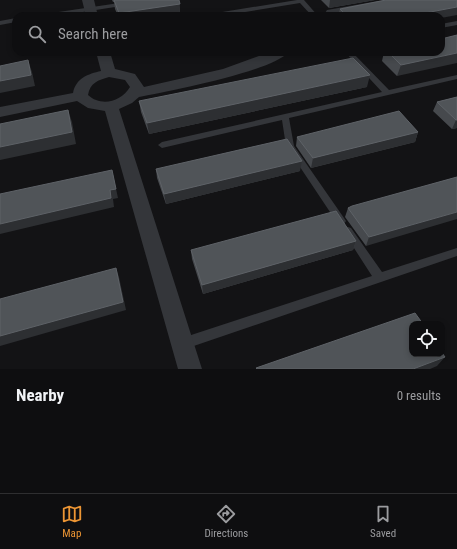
<!DOCTYPE html>
<html lang="en">
<head>
<meta charset="utf-8">
<style>
  :root { --surface:#0e0e10; --page:#1c1c1e; --text:#f1f3f6; --muted:#9b9c9f; --line:#2e2e30; --accent:#ec9534 }
  body { margin:0; font-family:"Roboto Condensed",sans-serif; background:var(--page); color:var(--text) }
  .controls { position:absolute; right:12px; bottom:12px; display:grid; overflow:hidden; border-radius:8px; box-shadow:0 2px 6px #0003 }
  .controls button { width:36px; height:36px; display:grid; place-items:center; padding:0; border:0; border-bottom:1px solid var(--line); background:var(--surface); color:var(--text); font:20px sans-serif }
  .list { margin:0; padding:0; list-style:none }
  h2 { display:flex; justify-content:space-between; align-items:center; height:52px; margin:0; padding:0 16px; font-size:17px }
  h2 small { font-size:13px; font-weight:400; color:var(--muted) }
  .icon { flex:none; width:22px; height:22px; fill:none; stroke:currentColor; stroke-width:2; stroke-linecap:round; stroke-linejoin:round }
  .map { position:relative; flex:none; width:457px; height:369px; overflow:hidden }
  .search { position:absolute; background:var(--surface); box-shadow:0 2px 6px #0003; left:12px; right:12px; top:12px; height:44px; display:flex; align-items:center; gap:10px; box-sizing:border-box; padding:0 14px; border-radius:12px; color:var(--muted); font-size:15px }
  .sheet { height:124px; background:var(--surface) }
  nav { display:flex; justify-content:space-around; align-items:center; box-sizing:border-box; height:56px; border-top:1px solid var(--line); background:var(--surface); font-size:11px; color:var(--muted) }
  nav a { display:grid; justify-items:center; gap:2px }
  nav .on { color:var(--accent) }
  .map>svg:first-child { display:block }
  .lines { fill:none; stroke-linecap:round; stroke-linejoin:round }
  .lane { fill:#34363a; fill-rule:evenodd }
  .street { fill:#34363a; fill-rule:evenodd }
  .wall { fill:#46494d }
  .shaded-wall { fill:#2d2f32 }
  .building { fill:#505458; stroke:#5e6267 }
</style>
</head>
<body>
<div class="map">
<svg width="457" height="369" viewBox="0 0 457 369">
  <rect width="100%" height="100%" fill="#131315"/>
  <g class="lines">
    <!-- lane -->
    <path class="lane" d="M 297,0 L 304,0 L 318,16 L 312,16 L 300,3 L 221,16 L 207,16 L 210,14 Z
      M 126,2 L 128,3 L 128,5 L 57,16 L 42,16 L 45,14 Z
      M 16,18 L 16,22 L 0,25 L 0,21 Z
      M 457,21 L 457,25 L 441,28 L 441,24 Z
      M 345,52 L 352,52 L 389,90 L 457,75 L 457,79 L 289,118 L 294,146 L 344,218 L 346,221 L 344,224 L 338,224 L 286,146 L 282,120 L 162,148 L 158,145 L 162,142 L 382,92 Z
      M 348,227 L 351,228 L 382,272 L 457,248 L 457,256 L 182,350 L 178,348 L 176,344 L 178,340 L 182,338 L 372,276 L 343,231 L 345,228 Z"/>
    <!-- street -->
    <path class="street" d="M 82,0 L 94,0 L 98,16 L 86,16 Z
      M 384,0 L 410,0 L 404,3 L 335,16 L 323,16 L 327,10 Z
      M 96,52 L 110,52 L 115,69 L 135,74 L 144,87 L 223,69 L 270,52 L 288,52 C 275,71 165,92 139,97 L 132,103 L 119,109 L 202,369 L 178,369 L 105,111 L 88,108 L 77,101 L 0,117 L 0,107 L 73,93 C 76,78 88,74 101,71 ZM 109,77 L 125,80 L 130,87 C 121,102 101,107 88,95 C 90,83 98,80 109,77 Z"/>
  </g>
  <!-- wall -->
  <path class="wall" d="M 112,0 L 179,0 L 180,14 L 169,16 L 118,16 L 115,9 L 114,2 L 113,2 Z
    M 321,0 L 375,0 L 329,8 Z
    M 340,9 L 441,16 L 338,16 Z
    M 384,52 L 441,52 L 397,76 L 382,61 Z
    M 367,87 L 149,134 L 141,112 L 139,101 Z
    M 457,97 L 457,128 L 452,129 L 433,111 L 437,102 Z
    M 418,132 L 415,142 L 311,168 L 296,146 L 297,137 Z
    M 156,169 L 300,171 L 166,204 L 157,178 Z
    M 457,177 L 366,246 L 345,217 L 348,208 Z
    M 356,241 L 353,250 L 203,294 L 192,259 L 191,250 Z"/>
  <!-- shaded-wall -->
  <path class="shaded-wall" d="M 179,0 L 180,14 L 169,16 L 120,16 L 119,13 Z
    M 330,0 L 375,0 L 329,8 Z
    M 457,7 L 457,15 L 441,18 L 441,16 L 409,16 Z
    M 457,53 L 457,63 L 397,76 L 401,65 Z
    M 28,60 L 32,72 L 35,86 L 0,93 L 0,81 Z
    M 370,75 L 367,87 L 149,134 L 147,123 Z
    M 68,110 L 72,122 L 76,144 L 0,160 L 0,147 Z
    M 456,120 L 457,120 L 457,128 L 452,129 Z
    M 418,132 L 415,142 L 311,168 L 313,158 Z
    M 302,161 L 300,171 L 166,204 L 164,194 Z
    M 112,170 L 118,198 L 113,199 L 114,207 L 0,234 L 0,224 L 110,190 Z
    M 457,212 L 457,219 L 366,246 L 369,237 Z
    M 356,241 L 353,250 L 203,294 L 202,285 Z
    M 116,268 L 119,277 L 126,310 L 0,346 L 0,336 Z
    M 445,357 L 437,366 L 430,369 L 413,369 Z"/>
  <!-- building -->
  <path class="building" d="M 114,0 L 179,0 L 180,4 L 119,13 Z
    M 386,0 L 457,0 L 457,7 L 409,16 L 347,16 L 340,9 Z
    M 457,35 L 457,53 L 401,65 L 388,52 L 441,52 L 441,39 Z
    M 353,58 L 370,75 L 147,123 L 139,101 Z
    M 28,60 L 31,75 L 0,81 L 0,66 Z
    M 457,97 L 457,120 L 456,120 L 437,102 Z
    M 68,110 L 72,132 L 0,147 L 0,124 Z
    M 399,111 L 418,132 L 313,158 L 297,137 Z
    M 287,139 L 302,161 L 164,194 L 156,169 Z
    M 112,170 L 116,189 L 110,190 L 111,198 L 0,224 L 0,194 Z
    M 457,177 L 457,212 L 369,237 L 348,208 L 352,206 Z
    M 336,211 L 356,241 L 202,285 L 191,250 Z
    M 116,268 L 123,302 L 0,336 L 0,299 Z
    M 415,313 L 423,324 L 412,324 L 412,354 L 442,354 L 442,353 L 445,357 L 413,369 L 257,369 L 256,368 Z"/>
</svg>
<div class="controls">
<button><svg class="icon" aria-label="locate" viewBox="0 0 24 24"><circle cx="12" cy="12" r="6"/><path d="M12 2v4M12 18v4M2 12h4M18 12h4"/></svg></button>
</div>
<div class="search"><svg class="icon" aria-label="search" viewBox="0 0 24 24"><circle cx="10" cy="10" r="6"/><path d="M15 15l6 6"/></svg>Search here</div>
</div>
<section class="sheet">
<h2>Nearby<small>0 results</small></h2>
<ul class="list">
</ul>
</section>
<nav>
<a class="on"><svg class="icon" aria-label="map" viewBox="0 0 24 24"><path d="M3 6l6-2 6 2 6-2v14l-6 2-6-2-6 2zM9 4v14M15 6v14"/></svg>Map</a>
<a><svg class="icon" aria-label="directions" viewBox="0 0 24 24"><path d="M12 3l9 9-9 9-9-9zM9 14v-3h6M13 9l2 2-2 2"/></svg>Directions</a>
<a><svg class="icon" aria-label="saved" viewBox="0 0 24 24"><path d="M7 4h10v16l-5-4-5 4z"/></svg>Saved</a>
</nav>
</body>
</html>
